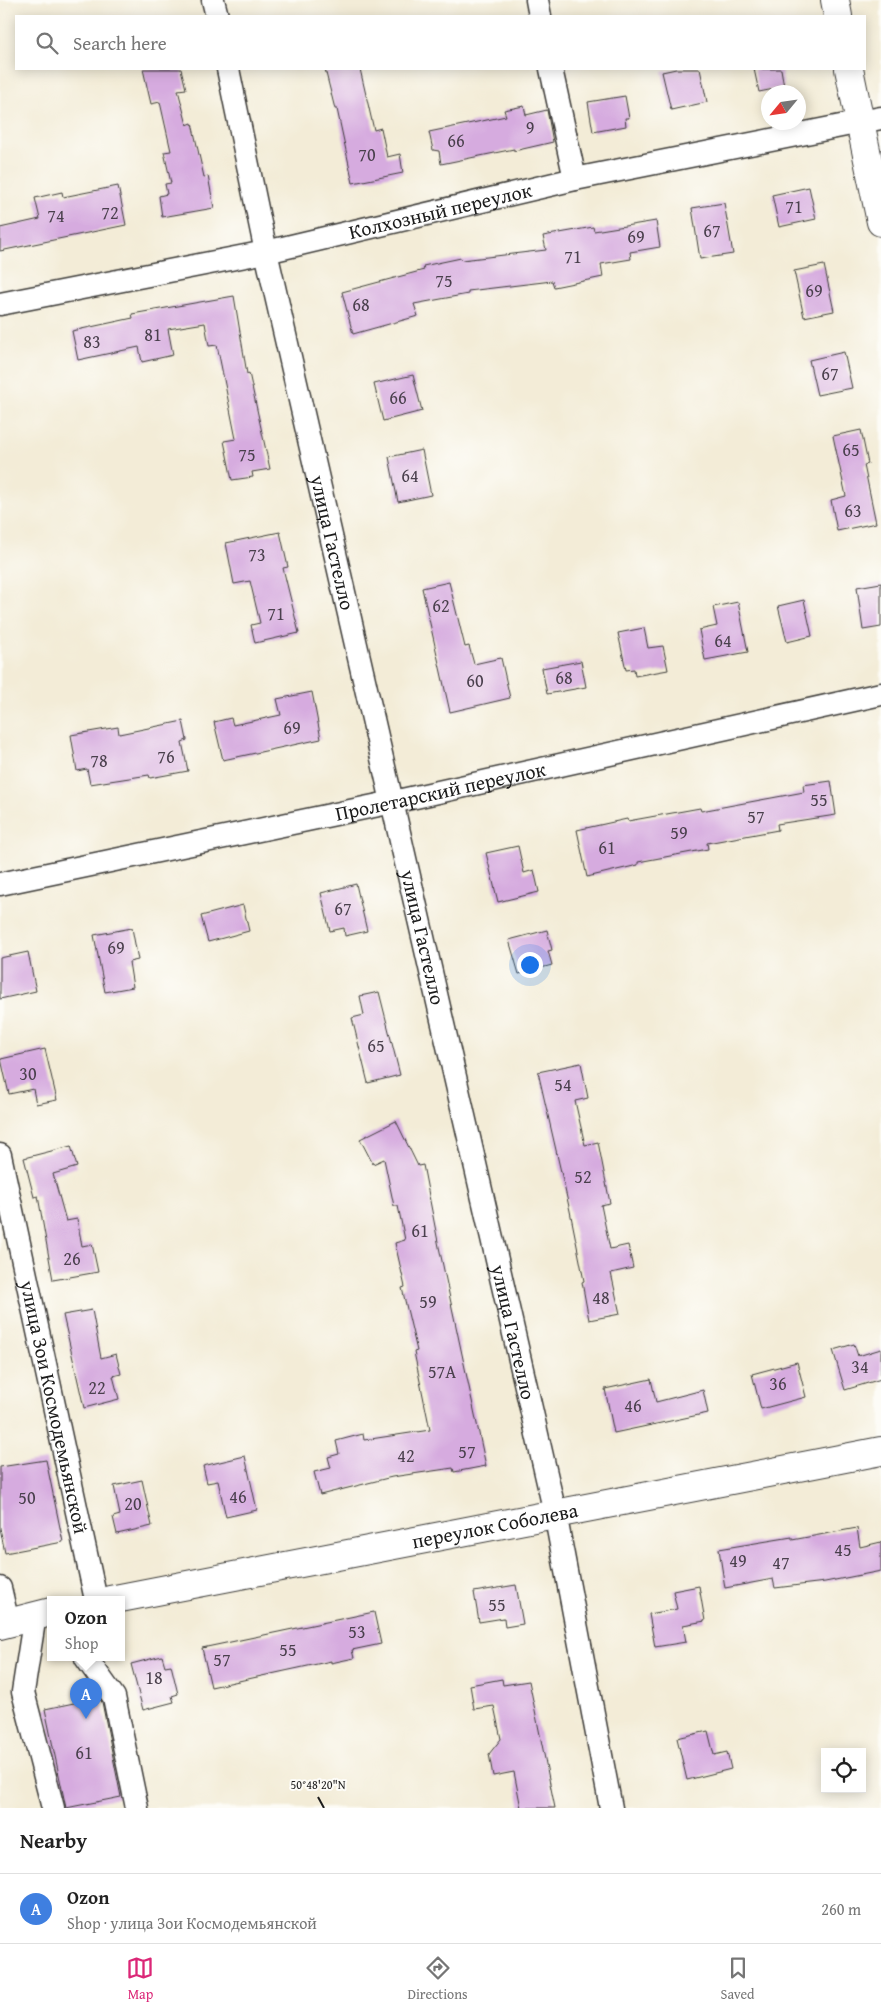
<!DOCTYPE html>
<html lang="en">
<head>
<meta charset="utf-8">
<style>
  :root { --surface:#fff; --page:#f6f6f6; --text:#222; --muted:#767676; --line:#e0e0e0; --accent:#db2777 }
  body { margin:0; font-family:"Gentium Book Plus",serif; background:var(--page); color:var(--text) }
  .controls { position:absolute; right:15px; bottom:15px; display:grid; overflow:hidden; border-radius:0px; box-shadow:0 2px 12px #0003 }
  .controls button { width:45px; height:45px; display:grid; place-items:center; padding:0; border:0; border-bottom:1px solid var(--line); background:var(--surface); color:var(--text); font:25px sans-serif }
  .compass { position:absolute; left:761px; top:85px; width:45px; height:45px; border-radius:50%; background:var(--surface); box-shadow:0 2px 12px #0003; rotate:241deg }
  .you { position:absolute; left:529px; top:964px; width:18px; height:18px; margin:-12px; border:4px solid #fff; border-radius:50%; background:#1a73e8; box-shadow:0 0 0 8px #1a73e833 }
  .badge { display:grid; place-items:center; width:32px; height:32px; border-radius:50%; background:var(--accent); color:#fff; font-size:16px; font-weight:700 }
  .pin { position:absolute; translate:-50% -41px; filter:drop-shadow(0 1px 2px #0008) }
  .pin::after { content:''; position:absolute; top:26px; width:18px; height:15px; background:inherit; clip-path:polygon(0 0,100% 0,50% 100%) }
  .popup { position:absolute; left:47px; top:1596px; width:78px; height:65px; box-sizing:border-box; display:grid; place-content:center; border-radius:0px; background:var(--surface); filter:drop-shadow(0 1px 4px #0005); font-size:16px; white-space:nowrap; color:var(--muted) }
  .popup b { font-size:19px; color:var(--text) }
  .popup::after { content:''; position:absolute; left:50%; top:100%; margin-left:-10px; border:10px solid transparent; border-top-color:var(--surface) }
  .list { margin:0; padding:0; list-style:none }
  h2 { display:flex; justify-content:space-between; align-items:center; height:65px; margin:0; padding:0 20px; font-size:21px }
  h2 small { font-size:16px; font-weight:400; color:var(--muted) }
  .list li { display:grid; grid-template-columns:32px 1fr auto; gap:15px; align-items:center; box-sizing:border-box; height:70px; padding:0 20px; border-top:1px solid var(--line) }
  .list b { display:block; font-size:19px; white-space:nowrap }
  .list p { margin:0; font-size:16px; white-space:nowrap; color:var(--muted) }
  .list em { font-size:16px; font-style:normal; color:var(--muted) }
  .icon { flex:none; width:28px; height:28px; fill:none; stroke:currentColor; stroke-width:2; stroke-linecap:round; stroke-linejoin:round }
  .map { position:relative; flex:none; width:881px; height:1808px; overflow:hidden }
  .search { position:absolute; background:var(--surface); box-shadow:0 2px 12px #0003; left:15px; right:15px; top:15px; height:55px; display:flex; align-items:center; gap:12px; box-sizing:border-box; padding:0 18px; border-radius:0px; color:var(--muted); font-size:19px }
  .sheet { height:135px; background:var(--surface) }
  nav { display:flex; justify-content:space-around; align-items:center; box-sizing:border-box; height:70px; border-top:1px solid var(--line); background:var(--surface); font-size:14px; color:var(--muted) }
  nav a { display:grid; justify-items:center; gap:2px }
  nav .on { color:var(--accent) }
  .map>svg:first-child { display:block }
  .building { fill:#d6abdf }
  .lines { fill:none; stroke-linecap:round; stroke-linejoin:round }
  .minor-casing { stroke:#3c3b38; stroke-width:25 }
  .secondary-casing { stroke:#3c3b38; stroke-width:30 }
  .minor { stroke:#fff; stroke-width:22 }
  .secondary { stroke:#fff; stroke-width:28 }
  .ticks { fill:none; stroke:#1c1c1c; stroke-width:2 }
  .labels { text-anchor:middle; stroke-width:4; stroke-linejoin:round; paint-order:stroke }
  .number-label { font-size:18px; fill:#4a404d }
  .street-label { font-size:20px; fill:#1c1c1c; stroke:#fdfcf7 }
  .ticks-label { font-size:12px; text-anchor:middle; fill:#1c1c1c; stroke:#fdfcf7; stroke-width:4; stroke-linejoin:round; paint-order:stroke }
</style>
</head>
<body>
<div class="map">
<svg width="881" height="1808" viewBox="0 0 881 1808">
  <rect width="100%" height="100%" fill="#fdfcf7"/>
  <filter id="ink" filterUnits="userSpaceOnUse"><feTurbulence type="fractalNoise" baseFrequency=".02" numOctaves="2"/><feDisplacementMap in="SourceGraphic" scale="10" xChannelSelector="R" yChannelSelector="G"/><feConvolveMatrix kernelMatrix="1 2 1 2 8 2 1 2 1" color-interpolation-filters="sRGB"/></filter>
  <filter id="wash" filterUnits="userSpaceOnUse"><feTurbulence type="fractalNoise" baseFrequency=".0096" numOctaves="4" result="noise"/><feDisplacementMap in="SourceGraphic" scale="20" xChannelSelector="R" yChannelSelector="G"/><feGaussianBlur stdDeviation="1.12" result="paint"/><feColorMatrix in="noise" values="0 0 0 0 0 0 0 0 0 0 0 0 0 0 0 0 0 1.4 0 .05"/><feComposite in="paint" operator="in"/></filter>
  <g filter="url(#wash)">
    <rect width="100%" height="100%" fill="#f3ecd7"/>
    <g id="blocks">
      <!-- building -->
      <path class="building" d="M 143,69 L 181,69 L 186,89 L 178,90 L 187,125 L 192,123 L 204,177 L 208,176 L 214,208 L 162,217 L 159,196 L 167,194 L 165,184 L 171,183 L 164,152 L 171,151 L 160,102 L 151,104 Z
        M 325,69 L 360,69 L 374,130 L 381,128 L 387,157 L 400,154 L 403,173 L 353,183 L 337,109 L 335,109 Z
        M 676,69 L 700,69 L 707,102 L 671,110 L 662,72 Z
        M 754,69 L 781,69 L 784,87 L 759,92 Z
        M 625,96 L 629,118 L 625,118 L 626,126 L 593,132 L 588,102 Z
        M 524,106 L 526,115 L 547,110 L 553,142 L 514,151 L 514,149 L 441,164 L 439,151 L 433,150 L 429,132 L 506,116 L 504,110 Z
        M 118,186 L 126,225 L 0,251 L 0,228 L 40,219 L 35,198 L 62,192 L 63,197 Z
        M 809,187 L 816,219 L 779,227 L 772,195 Z
        M 724,203 L 733,254 L 700,259 L 692,208 Z
        M 656,221 L 660,247 L 630,252 L 631,259 L 601,264 L 603,277 L 554,287 L 552,281 L 468,291 L 468,294 L 414,304 L 418,316 L 353,334 L 342,292 L 424,270 L 423,266 L 461,258 L 462,260 L 546,250 L 543,236 L 593,227 L 594,231 Z
        M 824,265 L 834,311 L 804,317 L 794,271 Z
        M 234,296 L 247,374 L 249,373 L 270,469 L 252,472 L 253,477 L 232,480 L 224,441 L 236,439 L 217,345 L 209,346 L 205,323 L 168,329 L 173,355 L 142,362 L 139,347 L 78,360 L 72,331 L 133,318 L 132,314 Z
        M 844,352 L 852,388 L 817,395 L 809,360 Z
        M 413,375 L 422,411 L 383,421 L 374,384 Z
        M 861,430 L 868,464 L 864,465 L 876,523 L 837,531 L 831,500 L 846,496 L 833,436 Z
        M 422,450 L 431,495 L 398,502 L 389,457 Z
        M 280,532 L 288,567 L 283,568 L 299,633 L 255,643 L 251,625 L 260,623 L 250,581 L 234,584 L 226,543 Z
        M 449,582 L 465,647 L 469,646 L 474,664 L 501,658 L 510,698 L 450,712 L 422,588 Z
        M 881,583 L 881,627 L 863,630 L 857,587 Z
        M 804,600 L 812,636 L 787,642 L 778,606 Z
        M 738,602 L 748,652 L 705,660 L 699,630 L 717,626 L 713,607 Z
        M 644,628 L 648,648 L 663,646 L 668,670 L 635,676 L 634,669 L 626,670 L 618,633 Z
        M 581,661 L 586,687 L 547,694 L 542,668 Z
        M 312,692 L 321,739 L 223,760 L 214,722 L 231,718 L 233,725 L 281,715 L 277,699 Z
        M 183,721 L 187,740 L 182,742 L 188,771 L 150,778 L 149,775 L 90,784 L 87,769 L 77,771 L 71,735 L 118,727 L 119,734 Z
        M 831,781 L 836,815 L 777,824 L 778,830 L 707,843 L 708,849 L 638,862 L 638,865 L 587,877 L 577,830 L 627,819 L 628,821 L 700,808 L 701,811 L 804,792 L 803,785 Z
        M 518,846 L 524,873 L 534,870 L 539,892 L 498,902 L 486,853 Z
        M 356,884 L 367,931 L 345,936 L 344,928 L 330,931 L 321,893 Z
        M 243,905 L 249,931 L 208,942 L 201,916 Z
        M 132,928 L 138,960 L 129,962 L 133,987 L 105,992 L 94,935 Z
        M 547,930 L 552,950 L 548,951 L 552,965 L 519,974 L 509,940 Z
        M 28,952 L 36,991 L 0,999 L 0,958 Z
        M 379,992 L 400,1075 L 368,1083 L 352,1018 L 364,1015 L 360,996 Z
        M 45,1049 L 57,1100 L 36,1104 L 33,1089 L 9,1094 L 1,1059 Z
        M 581,1063 L 588,1098 L 575,1101 L 585,1145 L 598,1142 L 610,1203 L 601,1205 L 610,1249 L 628,1245 L 633,1268 L 611,1273 L 620,1314 L 589,1320 L 582,1282 L 584,1281 L 570,1211 L 538,1072 Z
        M 396,1121 L 418,1166 L 423,1165 L 439,1247 L 486,1466 L 454,1472 L 453,1468 L 392,1477 L 320,1495 L 314,1472 L 331,1468 L 328,1457 L 339,1454 L 336,1441 L 363,1434 L 364,1440 L 430,1430 L 414,1352 L 417,1351 L 402,1288 L 405,1287 L 395,1243 L 405,1240 L 398,1206 L 394,1206 L 384,1159 L 373,1164 L 360,1139 Z
        M 71,1146 L 77,1167 L 53,1174 L 66,1221 L 77,1219 L 82,1246 L 92,1244 L 98,1272 L 53,1280 L 38,1196 L 34,1197 L 24,1158 Z
        M 92,1310 L 101,1358 L 116,1354 L 121,1374 L 113,1376 L 119,1399 L 84,1408 L 63,1315 Z
        M 854,1344 L 858,1356 L 881,1349 L 881,1379 L 845,1390 L 833,1350 Z
        M 797,1362 L 806,1397 L 761,1409 L 752,1374 Z
        M 651,1379 L 656,1402 L 703,1390 L 708,1413 L 614,1433 L 605,1389 Z
        M 245,1456 L 257,1510 L 226,1517 L 218,1481 L 207,1483 L 203,1466 Z
        M 46,1460 L 63,1542 L 5,1553 L 0,1528 L 0,1467 Z
        M 142,1480 L 152,1526 L 117,1534 L 113,1517 L 120,1515 L 114,1486 Z
        M 857,1528 L 860,1547 L 881,1542 L 881,1571 L 825,1582 L 775,1588 L 773,1579 L 725,1588 L 719,1549 L 792,1537 L 792,1540 Z
        M 516,1585 L 523,1624 L 505,1627 L 504,1618 L 479,1622 L 474,1592 Z
        M 699,1586 L 705,1621 L 683,1625 L 686,1642 L 655,1647 L 649,1614 L 677,1609 L 673,1591 Z
        M 374,1612 L 381,1644 L 352,1650 L 354,1658 L 331,1663 L 331,1661 L 211,1687 L 202,1648 Z
        M 162,1656 L 165,1666 L 171,1665 L 178,1694 L 172,1696 L 174,1702 L 143,1710 L 131,1664 Z
        M 502,1679 L 503,1685 L 529,1681 L 555,1808 L 521,1808 L 514,1772 L 493,1776 L 489,1754 L 501,1739 L 494,1706 L 474,1709 L 470,1685 Z
        M 98,1698 L 102,1702 L 121,1797 L 66,1808 L 45,1709 Z
        M 708,1731 L 714,1755 L 727,1752 L 731,1769 L 687,1780 L 677,1738 Z"/>
    </g>
  </g>
  <g filter="url(#ink)">
    <use href="#blocks" fill-opacity="0" stroke="#3c3b38" stroke-width="1"/>
    <g class="lines">
      <defs>
        <g id="minor">
          <path d="M 213,0 L 217,16"/>
          <path d="M 537,0 L 540,16"/>
          <path id="s1" d="M 228,69 L 266,252 L 555,1513 L 611,1808"/>
          <path d="M 551,69 L 575,179"/>
          <path id="s2" d="M 0,304 L 266,252 L 575,179 L 881,118"/>
          <path id="s3" d="M 0,884 L 393,802 L 881,694"/>
          <path id="s4" d="M 0,1155 L 96,1600"/>
          <path d="M 0,1588 L 8,1623"/>
          <path d="M 35,1615 L 23,1692 L 53,1808"/>
          <path d="M 86,1658 L 114,1697 L 137,1808"/>
        </g>
        <g id="secondary">
          <path d="M 835,0 L 838,16"/>
          <path d="M 849,69 L 881,222"/>
          <path id="s5" d="M 110,1600 L 881,1451"/>
          <path d="M 0,1625 L 51,1612"/>
        </g>
      </defs>
      <!-- minor casing -->
      <use href="#minor" class="minor-casing"/>
      <!-- secondary casing -->
      <use href="#secondary" class="secondary-casing"/>
      <!-- minor -->
      <use href="#minor" class="minor"/>
      <!-- secondary -->
      <use href="#secondary" class="secondary"/>
    </g>
  </g>
  <!-- ticks -->
  <path class="ticks" d="M 318,1797 L 324,1808"/>
  <g class="labels">
    <!-- number labels -->
    <g class="number-label">
      <text x="530" y="134">9</text>
      <text x="456" y="147">66</text>
      <text x="367" y="161">70</text>
      <text x="794" y="213">71</text>
      <text x="110" y="219">72</text>
      <text x="56" y="222">74</text>
      <text x="712" y="237">67</text>
      <text x="636" y="243">69</text>
      <text x="573" y="263">71</text>
      <text x="444" y="287">75</text>
      <text x="814" y="297">69</text>
      <text x="361" y="311">68</text>
      <text x="153" y="341">81</text>
      <text x="92" y="348">83</text>
      <text x="830" y="380">67</text>
      <text x="398" y="404">66</text>
      <text x="851" y="456">65</text>
      <text x="247" y="461">75</text>
      <text x="410" y="482">64</text>
      <text x="853" y="517">63</text>
      <text x="257" y="561">73</text>
      <text x="441" y="612">62</text>
      <text x="276" y="620">71</text>
      <text x="723" y="647">64</text>
      <text x="564" y="684">68</text>
      <text x="475" y="687">60</text>
      <text x="292" y="734">69</text>
      <text x="166" y="763">76</text>
      <text x="99" y="767">78</text>
      <text x="819" y="806">55</text>
      <text x="756" y="823">57</text>
      <text x="679" y="839">59</text>
      <text x="607" y="854">61</text>
      <text x="343" y="915">67</text>
      <text x="116" y="954">69</text>
      <text x="376" y="1052">65</text>
      <text x="28" y="1080">30</text>
      <text x="563" y="1091">54</text>
      <text x="583" y="1183">52</text>
      <text x="420" y="1237">61</text>
      <text x="72" y="1265">26</text>
      <text x="601" y="1304">48</text>
      <text x="428" y="1308">59</text>
      <text x="860" y="1373">34</text>
      <text x="442" y="1378">57А</text>
      <text x="778" y="1390">36</text>
      <text x="97" y="1394">22</text>
      <text x="633" y="1412">46</text>
      <text x="467" y="1458">57</text>
      <text x="406" y="1462">42</text>
      <text x="238" y="1503">46</text>
      <text x="27" y="1504">50</text>
      <text x="133" y="1510">20</text>
      <text x="843" y="1556">45</text>
      <text x="738" y="1567">49</text>
      <text x="781" y="1569">47</text>
      <text x="497" y="1611">55</text>
      <text x="357" y="1638">53</text>
      <text x="288" y="1656">55</text>
      <text x="222" y="1666">57</text>
      <text x="154" y="1684">18</text>
      <text x="84" y="1759">61</text>
    </g>
    <!-- street labels -->
    <g class="street-label">
      <text dy="7" stroke="none"><textPath href="#s2" startOffset="450">Колхозный переулок</textPath></text>
      <text dy="7" stroke="none"><textPath href="#s1" startOffset="485">улица Гастелло</textPath></text>
      <text dy="7" stroke="none"><textPath href="#s3" startOffset="450">Пролетарский переулок</textPath></text>
      <text dy="7" stroke="none"><textPath href="#s1" startOffset="890">улица Гастелло</textPath></text>
      <text dy="7" stroke="none"><textPath href="#s1" startOffset="1295">улица Гастелло</textPath></text>
      <text dy="7" stroke="none"><textPath href="#s4" startOffset="258">улица Зои Космодемьянской</textPath></text>
      <text dy="7" stroke="none"><textPath href="#s5" startOffset="392">переулок Соболева</textPath></text>
    </g>
  </g>
  <g class="ticks-label">
    <text x="318" y="1789">50°48'20"N</text>
  </g>
</svg>
<div class="controls">
<button><svg class="icon" aria-label="locate" viewBox="0 0 24 24"><circle cx="12" cy="12" r="6"/><path d="M12 2v4M12 18v4M2 12h4M18 12h4"/></svg></button>
</div>
<svg class="compass" viewBox="-18 -18 36 36"><path d="M0-13l5 13h-10z" fill="#e53935"/><path d="M0 13l5-13h-10z" fill="#767676"/></svg>
<div class="you"></div>
<div class="pin badge" style="left:86px;top:1719px;background:#3f7fe0">A</div>
<div class="popup"><b>Ozon</b>Shop</div>
<div class="search"><svg class="icon" aria-label="search" viewBox="0 0 24 24"><circle cx="10" cy="10" r="6"/><path d="M15 15l6 6"/></svg>Search here</div>
</div>
<section class="sheet">
<h2>Nearby<small></small></h2>
<ul class="list">
<li><span class="badge" style="background:#3f7fe0">A</span><div><b>Ozon</b><p>Shop · улица Зои Космодемьянской</p></div><em>260 m</em></li>
</ul>
</section>
<nav>
<a class="on"><svg class="icon" aria-label="map" viewBox="0 0 24 24"><path d="M3 6l6-2 6 2 6-2v14l-6 2-6-2-6 2zM9 4v14M15 6v14"/></svg>Map</a>
<a><svg class="icon" aria-label="directions" viewBox="0 0 24 24"><path d="M12 3l9 9-9 9-9-9zM9 14v-3h6M13 9l2 2-2 2"/></svg>Directions</a>
<a><svg class="icon" aria-label="saved" viewBox="0 0 24 24"><path d="M7 4h10v16l-5-4-5 4z"/></svg>Saved</a>
</nav>
</body>
</html>
